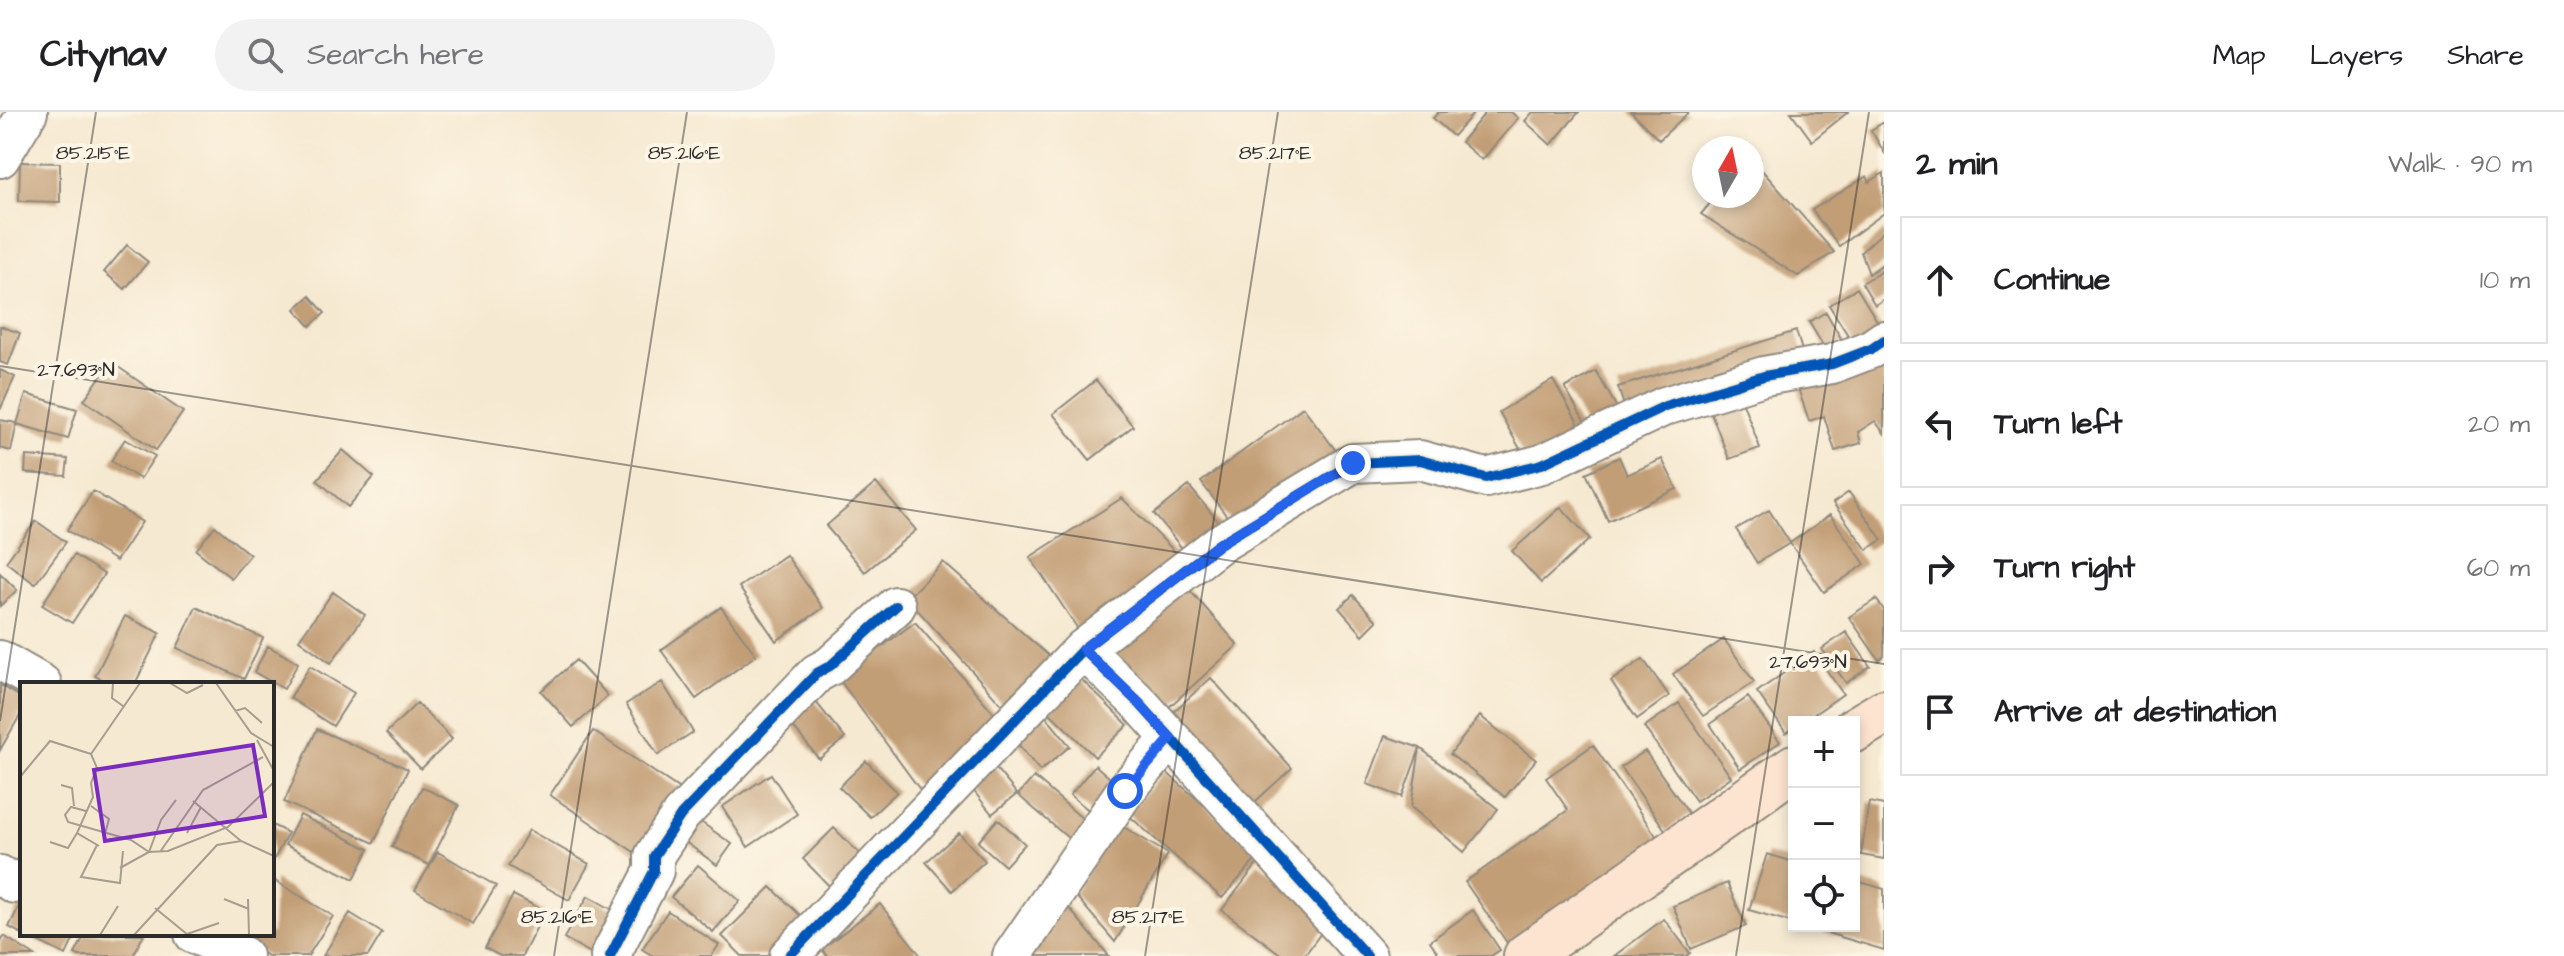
<!DOCTYPE html>
<html lang="en">
<head>
<meta charset="utf-8">
<style>
  :root { --surface:#fff; --page:#f2f2f2; --text:#202124; --muted:#757577; --line:#e0e0e0 }
  body { margin:0; font-family:"Architects Daughter",sans-serif; background:var(--page); color:var(--text) }
  .controls { position:absolute; right:24px; bottom:24px; display:grid; overflow:hidden; border-radius:0px; box-shadow:0 4px 12px #0003 }
  .controls button { width:72px; height:72px; display:grid; place-items:center; padding:0; border:0; border-bottom:2px solid var(--line); background:var(--surface); color:var(--text); font:40px sans-serif }
  .compass { position:absolute; left:1692px; top:24px; width:72px; height:72px; border-radius:50%; background:var(--surface); box-shadow:0 4px 12px #0003; rotate:9deg }
  .stop { position:absolute; width:24px; height:24px; margin:-18px; border:6px solid #2563eb; border-radius:50%; background:#fff }
  .stop.end { background:#2563eb; border-color:#fff; box-shadow:0 2px 8px #0008 }
  .list { margin:0; padding:0; list-style:none }
  h2 { display:flex; justify-content:space-between; align-items:center; height:104px; margin:0; padding:0 32px; font-size:34px }
  h2 small { font-size:26px; font-weight:400; color:var(--muted) }
  .list li { display:grid; grid-template-columns:52px 1fr auto; gap:24px; align-items:center; box-sizing:border-box; height:128px; margin:0 16px 16px; padding:0 16px; border:2px solid var(--line); border-radius:0px }
  .list b { display:block; font-size:30px; white-space:nowrap }
  .list em { font-size:26px; font-style:normal; color:var(--muted) }
  .icon { flex:none; width:44px; height:44px; fill:none; stroke:currentColor; stroke-width:2; stroke-linecap:round; stroke-linejoin:round }
  .map { position:relative; flex:none; width:1884px; height:844px; overflow:hidden }
  header { display:flex; align-items:center; gap:48px; box-sizing:border-box; height:112px; padding:0 40px; background:var(--surface); border-bottom:2px solid var(--line) }
  header strong { font-size:38px }
  nav { display:flex; gap:44px; margin-inline-start:auto; font-size:28px }
  .search { width:560px; height:72px; background:var(--page); display:flex; align-items:center; gap:20px; box-sizing:border-box; padding:0 28px; border-radius:44px; color:var(--muted); font-size:30px }
  main { display:flex }
  aside { flex:1; background:var(--surface) }
  .map>svg:first-child { display:block }
  .building { fill:#c29e76 }
  .lines { fill:none; stroke-linecap:round; stroke-linejoin:round }
  .street-casing { stroke:#908a7e; stroke-width:42 }
  .secondary-casing { stroke:#908a7e; stroke-width:48 }
  .street { stroke:#fff; stroke-width:38 }
  .secondary { stroke:#fde4d0; stroke-width:44 }
  .cycleway-casing { stroke:#fcf5e5; stroke-width:15 }
  .cycleway { stroke:#0057b8; stroke-width:10 }
  .route { stroke:#2563eb; stroke-width:10 }
  .ticks { fill:none; stroke:#2b2b2b; stroke-width:2; stroke-opacity:0.45 }
  .inset-road { fill:none; stroke:#a59d8f; stroke-width:2 }
  .view { fill:#7b2cbf; fill-opacity:0.15; stroke:#7b2cbf; stroke-width:4 }
  .inset-edge { fill:none; stroke:#2b2b2b; stroke-width:4 }
  .ticks-label { font-size:20px; text-anchor:middle; fill:#2b2b2b; stroke:#fcf5e5; stroke-width:8; stroke-linejoin:round; paint-order:stroke }
</style>
</head>
<body>
<header>
<strong>Citynav</strong>
<div class="search"><svg class="icon" aria-label="search" viewBox="0 0 24 24"><circle cx="10" cy="10" r="6"/><path d="M15 15l6 6"/></svg>Search here</div>
<nav><a>Map</a><a>Layers</a><a>Share</a></nav>
</header>
<main>
<div class="map">
<svg width="1884" height="844" viewBox="0 0 1884 844">
  <rect width="100%" height="100%" fill="#fcf5e5"/>
  <filter id="ink" filterUnits="userSpaceOnUse"><feTurbulence type="fractalNoise" baseFrequency=".0125" numOctaves="2"/><feDisplacementMap in="SourceGraphic" scale="16" xChannelSelector="R" yChannelSelector="G"/><feConvolveMatrix kernelMatrix="1 2 1 2 8 2 1 2 1" color-interpolation-filters="sRGB"/></filter>
  <filter id="wash" filterUnits="userSpaceOnUse"><feTurbulence type="fractalNoise" baseFrequency=".006" numOctaves="4" result="noise"/><feDisplacementMap in="SourceGraphic" scale="32" xChannelSelector="R" yChannelSelector="G"/><feGaussianBlur stdDeviation="1.8" result="paint"/><feColorMatrix in="noise" values="0 0 0 0 0 0 0 0 0 0 0 0 0 0 0 0 0 1.4 0 .05"/><feComposite in="paint" operator="in"/></filter>
  <g filter="url(#wash)">
    <rect width="100%" height="100%" fill="#f6e9d1"/>
    <g id="blocks">
      <!-- building -->
      <path class="building" d="M 1439,0 L 1475,0 L 1453,24 L 1433,6 Z
        M 1486,0 L 1511,0 L 1518,6 L 1482,48 L 1461,30 Z
        M 1533,0 L 1579,0 L 1551,33 L 1525,9 Z
        M 1631,0 L 1689,0 L 1659,28 Z
        M 1791,0 L 1848,0 L 1812,29 Z
        M 1884,10 L 1884,40 L 1871,18 Z
        M 1752,47 L 1834,140 L 1798,164 L 1701,102 L 1716,84 L 1752,84 Z
        M 20,50 L 60,51 L 60,90 L 19,89 Z
        M 1884,61 L 1884,101 L 1839,134 L 1812,98 L 1867,64 L 1869,70 Z
        M 1884,119 L 1884,151 L 1869,162 L 1861,140 Z
        M 127,133 L 148,150 L 125,177 L 104,160 Z
        M 1884,158 L 1884,187 L 1875,193 L 1862,171 Z
        M 1857,176 L 1883,219 L 1856,236 L 1829,193 Z
        M 310,184 L 325,201 L 310,214 L 295,197 Z
        M 1826,200 L 1843,230 L 1827,240 L 1809,210 Z
        M 0,214 L 20,221 L 8,253 L 0,250 Z
        M 1796,219 L 1804,245 L 1626,300 L 1618,275 Z
        M 1884,236 L 1884,321 L 1875,309 L 1858,320 L 1861,331 L 1835,339 L 1824,304 L 1809,309 L 1798,276 Z
        M 111,250 L 183,300 L 156,338 L 84,288 Z
        M 0,258 L 15,265 L 0,298 Z
        M 1596,259 L 1621,303 L 1590,320 L 1565,276 Z
        M 1096,268 L 1133,314 L 1090,348 L 1053,302 Z
        M 1553,268 L 1582,318 L 1527,349 L 1499,300 Z
        M 26,282 L 77,297 L 68,327 L 17,312 Z
        M 1741,286 L 1760,336 L 1729,347 L 1710,298 Z
        M 1303,295 L 1337,340 L 1235,415 L 1201,370 Z
        M 0,308 L 17,311 L 11,339 L 0,336 Z
        M 125,327 L 155,344 L 140,367 L 111,349 Z
        M 343,338 L 374,365 L 348,395 L 317,368 Z
        M 26,344 L 68,347 L 66,364 L 25,361 Z
        M 1619,345 L 1627,363 L 1662,347 L 1677,377 L 1608,409 L 1586,361 Z
        M 876,371 L 916,418 L 865,460 L 826,414 Z
        M 1189,374 L 1225,418 L 1190,446 L 1154,402 Z
        M 93,379 L 142,410 L 116,449 L 67,418 Z
        M 1849,380 L 1882,428 L 1867,438 L 1833,391 Z
        M 1122,386 L 1180,445 L 1086,529 L 1030,445 Z
        M 1561,395 L 1590,427 L 1541,471 L 1512,439 Z
        M 1769,398 L 1790,431 L 1757,451 L 1736,417 Z
        M 1830,403 L 1865,452 L 1824,480 L 1790,431 Z
        M 36,409 L 66,430 L 35,472 L 6,450 Z
        M 215,414 L 250,443 L 231,466 L 196,438 Z
        M 74,443 L 104,462 L 72,511 L 42,493 Z
        M 786,443 L 823,496 L 776,529 L 739,475 Z
        M 943,450 L 1060,554 L 1003,594 L 907,486 Z
        M 0,461 L 17,478 L 0,494 Z
        M 1186,474 L 1238,533 L 1160,603 L 1107,544 Z
        M 333,480 L 365,503 L 331,551 L 299,528 Z
        M 1353,483 L 1377,509 L 1363,523 L 1339,496 Z
        M 1876,487 L 1884,498 L 1884,544 L 1879,548 L 1849,505 Z
        M 196,495 L 263,526 L 244,567 L 177,536 Z
        M 721,495 L 756,543 L 696,587 L 661,538 Z
        M 125,504 L 160,521 L 135,572 L 111,572 L 95,564 Z
        M 915,510 L 1000,608 L 929,690 L 839,567 Z
        M 1846,520 L 1870,554 L 1846,571 L 1822,537 Z
        M 1724,527 L 1754,570 L 1703,604 L 1673,562 Z
        M 268,534 L 298,551 L 284,577 L 254,560 Z
        M 1814,540 L 1843,582 L 1803,610 L 1794,610 L 1794,616 L 1786,621 L 1757,580 Z
        M 1643,547 L 1669,584 L 1637,607 L 1611,569 Z
        M 576,548 L 608,584 L 573,615 L 541,579 Z
        M 310,554 L 354,581 L 333,614 L 290,586 Z
        M 1211,566 L 1292,656 L 1247,697 L 1165,607 Z
        M 1081,567 L 1128,613 L 1095,645 L 1049,600 Z
        M 662,570 L 693,620 L 658,643 L 626,592 Z
        M 0,573 L 22,586 L 22,600 L 0,638 Z
        M 811,584 L 845,626 L 819,647 L 785,605 Z
        M 1748,585 L 1780,630 L 1740,657 L 1710,612 Z
        M 417,591 L 452,627 L 421,657 L 386,621 Z
        M 1679,591 L 1731,665 L 1696,689 L 1644,615 Z
        M 1039,596 L 1070,634 L 1040,659 L 1009,621 Z
        M 1480,604 L 1536,648 L 1505,685 L 1450,642 Z
        M 317,617 L 408,657 L 374,731 L 284,690 Z
        M 593,619 L 687,682 L 643,746 L 550,683 Z
        M 1385,624 L 1420,636 L 1498,697 L 1464,740 L 1411,695 L 1420,636 L 1402,685 L 1367,672 Z
        M 1593,633 L 1661,731 L 1508,832 L 1465,770 L 1568,698 L 1546,666 Z
        M 1645,639 L 1689,702 L 1666,719 L 1621,655 Z
        M 866,649 L 897,680 L 870,705 L 839,675 Z
        M 993,653 L 1017,682 L 992,702 L 969,673 Z
        M 1095,653 L 1125,679 L 1101,708 L 1070,683 Z
        M 1165,659 L 1260,743 L 1222,786 L 1127,702 Z
        M 771,662 L 797,702 L 748,735 L 722,695 Z
        M 1034,665 L 1090,713 L 1074,731 L 1018,683 Z
        M 422,675 L 459,693 L 429,753 L 392,735 Z
        M 1869,690 L 1884,693 L 1884,747 L 1861,743 Z
        M 300,703 L 369,737 L 354,767 L 285,733 Z
        M 695,706 L 732,732 L 717,753 L 680,726 Z
        M 998,707 L 1025,732 L 1005,754 L 978,730 Z
        M 1117,711 L 1168,742 L 1115,830 L 1074,782 Z
        M 272,713 L 288,721 L 272,751 Z
        M 834,716 L 870,752 L 838,783 L 803,747 Z
        M 529,718 L 589,752 L 569,788 L 508,754 Z
        M 959,721 L 985,749 L 952,779 L 926,750 Z
        M 438,740 L 496,774 L 473,812 L 415,778 Z
        M 1767,742 L 1794,750 L 1794,811 L 1749,798 Z
        M 1258,751 L 1332,806 L 1304,844 L 1283,844 L 1222,798 Z
        M 698,753 L 740,789 L 713,820 L 671,785 Z
        M 274,768 L 333,804 L 308,844 L 268,844 L 238,826 L 240,822 L 272,822 Z
        M 1854,768 L 1884,777 L 1884,838 L 1807,815 L 1854,814 Z
        M 1727,771 L 1746,814 L 1691,837 L 1673,794 Z
        M 771,775 L 810,813 L 779,844 L 742,844 L 722,824 Z
        M 513,783 L 545,799 L 522,844 L 500,844 L 485,836 Z
        M 588,784 L 622,803 L 596,844 L 564,826 Z
        M 22,788 L 22,822 L 9,815 Z
        M 1064,790 L 1109,844 L 1030,844 Z
        M 880,792 L 921,844 L 827,844 L 822,837 Z
        M 1473,798 L 1500,838 L 1491,844 L 1440,844 L 1430,829 Z
        M 668,799 L 719,833 L 711,844 L 653,844 L 642,837 Z
        M 350,801 L 382,821 L 368,844 L 323,844 Z
        M 1664,807 L 1690,841 L 1686,844 L 1614,844 Z
        M 23,822 L 76,822 L 66,843 Z
        M 85,822 L 144,822 L 133,844 L 79,844 L 75,842 Z
        M 4,824 L 35,844 L 0,844 L 0,830 Z"/>
    </g>
  </g>
  <g filter="url(#ink)">
    <use href="#blocks" fill-opacity="0" stroke="#908a7e" stroke-width="2"/>
    <g class="lines">
      <defs>
        <path id="street" d="M 0,46 L 28,0
          M 1083,537 L 1140,592 L 1367,844
          M 0,548 L 42,572
          M 0,763 L 14,772 L 22,767
          M 194,822 L 243,844
          M 610,844 L 654,759 L 654,744 L 681,703 L 817,561 L 830,554 L 896,494
          M 789,844 L 1083,537 L 1219,432 L 1353,351 L 1420,348 L 1486,366 L 1542,352 L 1665,294 L 1764,264 L 1832,252 L 1871,237 L 1884,228
          M 1012,844 L 1125,679 L 1171,626"/>
        <path id="secondary" d="M 1854,618 L 1884,600
          M 1526,844 L 1794,655"/>
      </defs>
      <!-- street casing -->
      <use href="#street" class="street-casing"/>
      <!-- secondary casing -->
      <use href="#secondary" class="secondary-casing"/>
      <!-- street -->
      <use href="#street" class="street"/>
      <!-- secondary -->
      <use href="#secondary" class="secondary"/>
      <defs>
        <path id="cycleway" d="M 1083,537 L 1140,592 L 1367,844
          M 610,844 L 654,759 L 654,744 L 681,703 L 817,561 L 830,554 L 896,494
          M 789,844 L 1083,537 L 1219,432 L 1353,351 L 1420,348 L 1486,366 L 1542,352 L 1665,294 L 1764,264 L 1832,252 L 1871,237 L 1884,228"/>
      </defs>
      <!-- cycleway casing -->
      <use href="#cycleway" class="cycleway-casing"/>
      <!-- cycleway -->
      <use href="#cycleway" class="cycleway"/>
    </g>
  </g>
  <g class="lines" filter="url(#ink)">
    <!-- route -->
    <path class="route" d="M 1125,679 L 1171,626 L 1140,592 L 1083,537 L 1219,432 L 1353,351"/>
  </g>
  <!-- ticks -->
  <path class="ticks" d="M 0,254 L 1884,552M 0,609 L 96,0M 554,844 L 687,0M 1145,844 L 1278,0M 1736,844 L 1869,0"/>
  <!-- overview -->
  <g transform="translate(20 570)">
    <rect width="254" height="254" fill="#f6e9d1"/>
    <path class="inset-road" d="M 93,1 L 92,16 L 103,24M 150,1 L 167,11 L 183,3M 196,1 L 231,51 L 254,65M 215,29 L 225,26 L 242,41M 237,58 L 254,89M 0,95 L 30,59 L 71,72M 41,103 L 52,106 L 54,124M 173,119 L 221,159 L 254,174M 71,124 L 89,137 L 85,152M 66,129 L 51,125 L 45,133 L 48,140 L 111,158 L 129,170 L 148,169 L 208,145 L 254,100M 167,151 L 181,125M 30,160 L 48,166 L 57,151M 77,163 L 61,195 L 100,201 L 103,169M 79,164 L 57,151 L 73,115 L 71,101 L 77,86 L 71,72 L 120,1M 140,170 L 183,108 L 243,75M 100,186 L 129,170 L 141,138 L 156,118M 204,217 L 229,227M 228,217 L 229,253M 135,226 L 168,253M 167,252 L 199,241M 80,253 L 98,224M 114,253 L 197,163 L 221,159"/>
    <path class="view" d="M 233,63 L 245,134 L 85,159 L 74,88 Z"/>
    <rect width="254" height="254" class="inset-edge"/>
  </g>
  <g class="ticks-label">
    <text x="93" y="47">85.215°E</text>
    <text x="684" y="47">85.216°E</text>
    <text x="1275" y="47">85.217°E</text>
    <text x="76" y="264">27.693°N</text>
    <text x="1808" y="556">27.693°N</text>
    <text x="557" y="811">85.216°E</text>
    <text x="1148" y="811">85.217°E</text>
  </g>
</svg>
<div class="controls">
<button>+</button>
<button>−</button>
<button><svg class="icon" aria-label="locate" viewBox="0 0 24 24"><circle cx="12" cy="12" r="6"/><path d="M12 2v4M12 18v4M2 12h4M18 12h4"/></svg></button>
</div>
<svg class="compass" viewBox="-18 -18 36 36"><path d="M0-13l5 13h-10z" fill="#e53935"/><path d="M0 13l5-13h-10z" fill="#757577"/></svg>
<div class="stop" style="left:1125px;top:679px"></div>
<div class="stop end" style="left:1353px;top:351px"></div>
</div>
<aside>
<h2>2 min<small>Walk · 90 m</small></h2>
<ul class="list">
<li><svg class="icon" aria-label="ahead" viewBox="0 0 24 24"><path d="M12 20V5M6 11l6-6 6 6"/></svg><div><b>Continue</b></div><em>10 m</em></li>
<li><svg class="icon" aria-label="left" viewBox="0 0 24 24"><path d="M17 20v-9H6M10 6l-5 5 5 5"/></svg><div><b>Turn left</b></div><em>20 m</em></li>
<li><svg class="icon" aria-label="right" viewBox="0 0 24 24"><path d="M7 20v-9h11M14 6l5 5-5 5"/></svg><div><b>Turn right</b></div><em>60 m</em></li>
<li><svg class="icon" aria-label="arrive" viewBox="0 0 24 24"><path d="M6 21V4h12l-3 4 3 4H6"/></svg><div><b>Arrive at destination</b></div></li>
</ul>
</aside>
</main>
</body>
</html>
